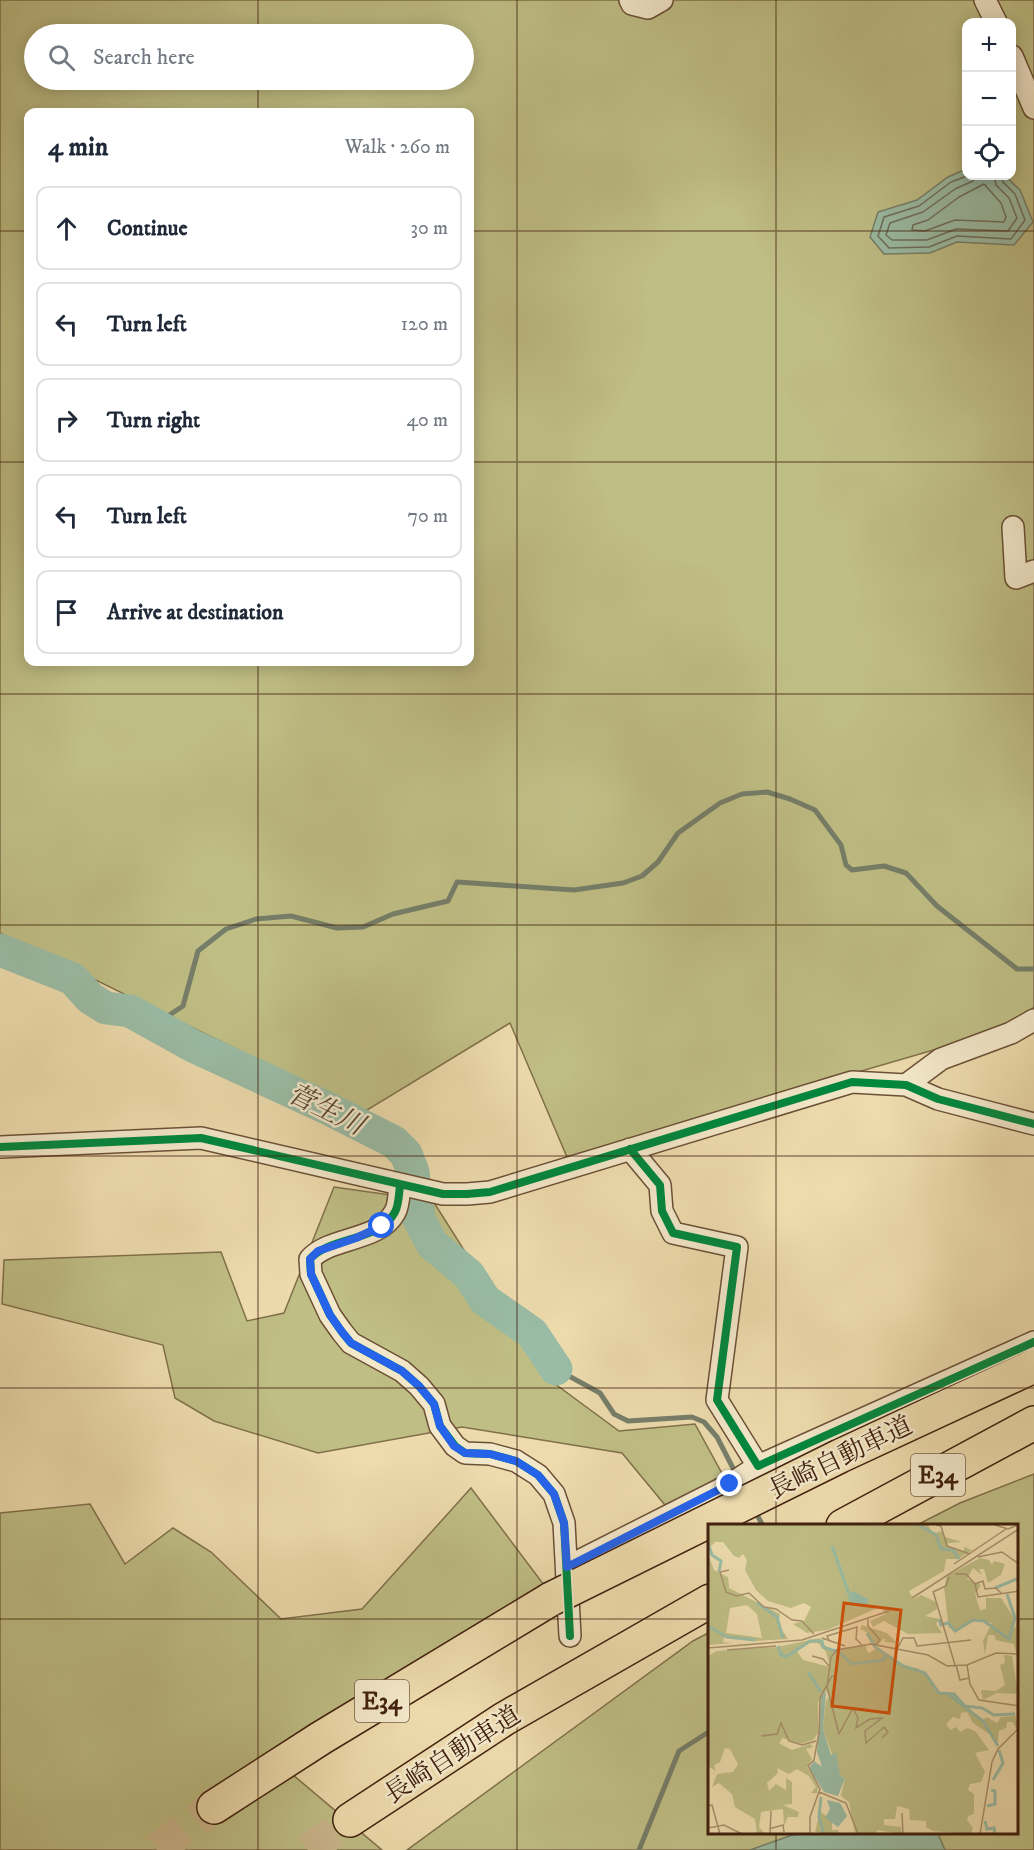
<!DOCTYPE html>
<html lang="en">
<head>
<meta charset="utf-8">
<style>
  :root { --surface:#fff; --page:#f6f6f7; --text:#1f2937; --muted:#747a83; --line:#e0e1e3 }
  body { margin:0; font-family:"IM FELL DW Pica","Noto Serif JP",serif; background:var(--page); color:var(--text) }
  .controls { position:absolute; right:18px; top:18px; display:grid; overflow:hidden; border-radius:12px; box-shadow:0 3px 15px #0003 }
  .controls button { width:54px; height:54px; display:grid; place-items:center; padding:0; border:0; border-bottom:2px solid var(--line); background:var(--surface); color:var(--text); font:30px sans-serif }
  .stop { position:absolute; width:18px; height:18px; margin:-14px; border:4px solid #2563eb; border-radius:50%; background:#fff }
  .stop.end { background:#2563eb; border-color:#fff; box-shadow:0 2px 6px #0008 }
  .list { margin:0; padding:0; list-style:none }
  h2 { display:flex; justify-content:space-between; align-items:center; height:78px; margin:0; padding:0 24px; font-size:26px }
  h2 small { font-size:20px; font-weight:400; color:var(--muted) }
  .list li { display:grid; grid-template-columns:39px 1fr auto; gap:18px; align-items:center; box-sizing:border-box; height:84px; margin:0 12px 12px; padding:0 12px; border:2px solid var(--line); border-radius:12px }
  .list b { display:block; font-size:22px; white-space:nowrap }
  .list em { font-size:20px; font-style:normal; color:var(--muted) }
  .icon { flex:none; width:33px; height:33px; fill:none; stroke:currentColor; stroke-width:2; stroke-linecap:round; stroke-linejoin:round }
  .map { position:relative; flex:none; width:1034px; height:1850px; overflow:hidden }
  .search { position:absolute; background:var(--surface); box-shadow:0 3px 15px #0003; left:24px; top:24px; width:450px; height:66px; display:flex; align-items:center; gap:15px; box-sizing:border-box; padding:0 21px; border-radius:33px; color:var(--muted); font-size:22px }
  .panel { position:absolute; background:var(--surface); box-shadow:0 3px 15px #0003; left:24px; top:108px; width:450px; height:558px; border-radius:12px }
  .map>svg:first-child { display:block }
  .green { fill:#bfbe85; stroke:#80704a; stroke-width:1.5; fill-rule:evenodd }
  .water { fill:#9abca5; stroke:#767e69; stroke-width:1.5 }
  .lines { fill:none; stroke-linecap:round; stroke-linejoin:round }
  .shore { stroke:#6e6e5a; stroke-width:1.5 }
  .stream { stroke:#767e69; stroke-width:5 }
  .river { stroke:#9abca5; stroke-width:33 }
  .highway-tunnel { stroke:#cbb68d; stroke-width:33; stroke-dasharray:33 16; stroke-linecap:butt }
  .street-casing { stroke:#6c5036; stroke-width:24 }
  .highway-casing { stroke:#41210e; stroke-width:36 }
  .street { stroke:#f3e8ca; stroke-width:21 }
  .highway { stroke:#eddbad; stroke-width:33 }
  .highway-bridge-casing { stroke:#41210e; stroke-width:36; stroke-linecap:butt }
  .highway-bridge { stroke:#eddbad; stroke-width:33 }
  .cycleway-casing { stroke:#f3e8ca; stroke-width:11 }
  .cycleway { stroke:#00873e; stroke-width:8 }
  .route { stroke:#2563eb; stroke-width:8 }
  .grid { fill:none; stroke:#41210e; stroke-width:1.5; stroke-opacity:0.55 }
  .labels { text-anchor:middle; stroke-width:5; stroke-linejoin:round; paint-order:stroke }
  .shield { fill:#f3e8ca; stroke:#765d46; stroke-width:1.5 }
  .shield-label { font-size:24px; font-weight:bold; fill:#41210e }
  .street-label { font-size:26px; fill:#41210e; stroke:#f3e8ca }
  .water-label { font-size:27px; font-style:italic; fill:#574834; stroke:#f3e8ca }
  .inset-river { fill:none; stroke:#9abca5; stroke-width:3 }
  .inset-road { fill:none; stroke:#a8916d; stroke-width:1.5 }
  .view { fill:#cf510c; fill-opacity:0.15; stroke:#cf510c; stroke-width:3 }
  .inset-edge { fill:none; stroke:#41210e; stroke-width:3 }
</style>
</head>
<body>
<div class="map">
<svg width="1034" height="1850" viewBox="0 0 1034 1850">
  <rect width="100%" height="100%" fill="#eddbad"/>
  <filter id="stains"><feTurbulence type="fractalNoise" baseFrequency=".00333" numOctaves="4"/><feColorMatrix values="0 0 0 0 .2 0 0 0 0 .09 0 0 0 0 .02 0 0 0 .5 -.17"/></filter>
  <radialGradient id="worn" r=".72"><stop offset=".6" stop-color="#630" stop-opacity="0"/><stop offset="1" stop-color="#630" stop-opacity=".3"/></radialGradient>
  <!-- green -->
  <path class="green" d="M 0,0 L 1034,0 L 1034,1007 L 1002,1030 L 567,1157 L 510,1023 L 364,1112 L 0,933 ZM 966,22 L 1012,22 L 1012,176 L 966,176 ZM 34,34 L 464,34 L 464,80 L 34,80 ZM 28,112 L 470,112 L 470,662 L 28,662 Z
    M 334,1187 L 433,1201 L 543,1375 L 619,1431 L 695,1424 L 725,1479 L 665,1505 L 622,1453 L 462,1427 L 318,1453 L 214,1421 L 175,1398 L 163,1345 L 2,1304 L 4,1260 L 221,1252 L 247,1321 L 284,1313 Z
    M 1034,1474 L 1034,1850 L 407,1850 L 693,1641 L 710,1632 L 710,1834 L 1018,1834 L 1018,1526 L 915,1526 L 960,1503 Z
    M 471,1488 L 544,1585 L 267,1753 L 382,1850 L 0,1850 L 0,1513 L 90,1504 L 125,1564 L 173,1528 L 211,1552 L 281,1619 L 362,1609 Z"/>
  <!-- water -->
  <path class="water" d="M 966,169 L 966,176 L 1005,176 L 1020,190 L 1033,222 L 1014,245 L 957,242 L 930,253 L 884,254 L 870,237 L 878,212 L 917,200 L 948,177 Z
    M 795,1834 L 938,1834 L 945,1850 L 750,1850 Z"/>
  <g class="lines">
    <!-- shore -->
    <path class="shore" d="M 967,176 L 951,182 L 919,206 L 884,217 L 878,236 L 889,248 L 929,247 L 957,236 L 1011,239 L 1025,220 L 1015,194 L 1003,182 L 1001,176
      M 978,176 L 973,181 L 955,189 L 923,212 L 890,223 L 886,235 L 892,240 L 927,240 L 956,229 L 1008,231 L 1017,218 L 1009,198 L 996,185 L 994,176
      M 984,184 L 1001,203 L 1006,217 L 1004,222 L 955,220 L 925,231 L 912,230 L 913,225 L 928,220 L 959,197 Z"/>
    <!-- stream -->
    <path class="stream" d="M 156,1024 L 183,1006 L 198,951 L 226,929 L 256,919 L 291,916 L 337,928 L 363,927 L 393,914 L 448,901 L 457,882 L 574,890 L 623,883 L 642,876 L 658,862 L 678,833 L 720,803 L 742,794 L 767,792 L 790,799 L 815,810 L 841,845 L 846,865 L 852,870 L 884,866 L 906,873 L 937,906 L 1017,969 L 1034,969
      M 556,1369 L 600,1393 L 614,1414 L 628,1421 L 692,1417 L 704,1422 L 717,1437 L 736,1474
      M 755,1511 L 763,1526
      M 639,1850 L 679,1751 L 710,1731"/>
    <!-- river -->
    <path class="river" d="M 0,950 L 73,979 L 90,998 L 106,1008 L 130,1011 L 193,1046 L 327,1108 L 394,1142 L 406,1154 L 413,1172 L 419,1219 L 432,1244 L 469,1275 L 485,1300 L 532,1333 L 556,1369"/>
    <!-- highway-tunnel -->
    <path class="highway-tunnel" d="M 157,1850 L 214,1807
      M 308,1850 L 350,1820"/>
    <defs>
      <path id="street" d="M 630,0 L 632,4 L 648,8 L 662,0
        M 985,0 L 996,22
        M 1012,56 L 1034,108
        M 1013,527 L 1016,578 L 1034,571
        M 906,1085 L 941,1059 L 1011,1033 L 1034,1020
        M 0,1147 L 201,1138 L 443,1194 L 467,1194 L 490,1192 L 852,1082 L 906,1085 L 938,1099 L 1034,1124
        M 630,1149 L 660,1185 L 662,1211 L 673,1233 L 737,1247 L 717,1400 L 758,1466 L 1034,1342
        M 400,1185 C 399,1193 399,1205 395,1212 C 379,1242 331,1236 310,1259 L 311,1274 L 330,1315 L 342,1332 L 351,1343 L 402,1371 L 419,1386 L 434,1404 L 440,1426 L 455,1446 L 465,1453 L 490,1454 L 516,1461 L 538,1475 L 554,1494 L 564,1523 L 570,1636
        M 567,1567 L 731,1484 L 758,1466"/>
      <path id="highway" d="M 843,1526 L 1034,1423
        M 214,1807 L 321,1738 L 551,1599
        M 350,1820 L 504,1719 L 710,1601"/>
    </defs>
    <!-- street casing -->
    <use href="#street" class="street-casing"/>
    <!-- highway casing -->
    <use href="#highway" class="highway-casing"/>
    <!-- street -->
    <use href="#street" class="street"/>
    <!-- highway -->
    <use href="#highway" class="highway"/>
    <defs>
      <path id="highway-bridge" d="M 551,1599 L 840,1456 L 1034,1366"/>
    </defs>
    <!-- highway-bridge casing -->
    <use href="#highway-bridge" class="highway-bridge-casing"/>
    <!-- highway-bridge -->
    <use href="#highway-bridge" class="highway-bridge"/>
    <defs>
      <path id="cycleway" d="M 0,1147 L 201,1138 L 443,1194 L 467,1194 L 490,1192 L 852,1082 L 906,1085 L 938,1099 L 1034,1124
        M 630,1149 L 660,1185 L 662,1211 L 673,1233 L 737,1247 L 717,1400 L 758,1466 L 1034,1342
        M 400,1185 C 399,1193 399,1205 395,1212 C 379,1242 331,1236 310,1259 L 311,1274 L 330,1315 L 342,1332 L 351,1343 L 402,1371 L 419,1386 L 434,1404 L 440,1426 L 455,1446 L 465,1453 L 490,1454 L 516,1461 L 538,1475 L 554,1494 L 564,1523 L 570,1636"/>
    </defs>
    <!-- cycleway casing -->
    <use href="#cycleway" class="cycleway-casing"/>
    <!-- cycleway -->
    <use href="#cycleway" class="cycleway"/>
  </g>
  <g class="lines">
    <!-- route -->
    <path class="route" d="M 382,1226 L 356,1238 L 318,1251 L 310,1259 L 311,1274 L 330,1315 L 342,1332 L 351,1343 L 402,1371 L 419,1386 L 434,1404 L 440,1426 L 454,1446 L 465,1453 L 490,1454 L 516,1461 L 538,1475 L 554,1494 L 564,1523 L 567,1567 L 730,1484"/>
  </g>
  <!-- grid -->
  <path class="grid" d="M 258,0 L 258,34M 517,0 L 517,1850M 776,0 L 776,1526M 258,80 L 258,112M 0,231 L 28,231M 470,231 L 1034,231M 0,462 L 28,462M 470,462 L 1034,462M 258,662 L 258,1850M 0,694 L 1034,694M 0,925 L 1034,925M 0,1156 L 1034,1156M 0,1388 L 1034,1388M 0,1619 L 710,1619M 1018,1619 L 1034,1619M 776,1834 L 776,1850"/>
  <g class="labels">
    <!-- shield labels -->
    <g class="shield">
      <rect x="911" y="1454" width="54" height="42" rx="4.5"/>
      <rect x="355" y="1680" width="54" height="42" rx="4.5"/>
    </g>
    <g class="shield-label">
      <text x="938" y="1483">E34</text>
      <text x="382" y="1709">E34</text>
    </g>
    <!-- street labels -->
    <g class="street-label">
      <text transform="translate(840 1457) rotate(-26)" y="9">長崎自動車道</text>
      <text transform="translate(452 1754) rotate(-33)" y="9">長崎自動車道</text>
    </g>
    <!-- water labels -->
    <g class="water-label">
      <text transform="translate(326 1109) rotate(26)" y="9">菅生川</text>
    </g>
  </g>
  <!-- overview -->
  <g transform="translate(708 1524)">
    <rect width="310" height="310" fill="#eddbad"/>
    <path d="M 0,1 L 220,1 L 225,10 L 234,7 L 237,13 L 254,18 L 240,19 L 240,22 L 256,28 L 256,23 L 264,26 L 250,35 L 238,35 L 236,47 L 201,67 L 205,75 L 213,71 L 228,78 L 229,85 L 217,92 L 231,95 L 228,100 L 234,109 L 200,110 L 176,97 L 165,103 L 162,97 L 178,90 L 172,83 L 119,106 L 99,109 L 85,100 L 96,97 L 103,83 L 96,79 L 83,84 L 60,77 L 48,66 L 37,46 L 39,36 L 35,30 L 31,34 L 26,32 L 15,18 L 7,18 L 0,25 ZM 0,30 L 6,46 L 20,53 L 21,64 L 72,90 L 70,100 L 80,115 L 47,117 L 16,113 L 15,118 L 24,119 L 0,121 ZM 39,81 L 49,90 L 54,114 L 18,109 L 22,84 ZM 272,34 L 281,36 L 284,41 L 286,37 L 297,40 L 293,51 L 280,59 L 276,45 L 271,45 L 274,51 L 265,44 L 259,55 L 273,61 L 267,70 L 272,86 L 278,85 L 278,74 L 293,74 L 306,94 L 304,107 L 310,100 L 310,137 L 306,120 L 288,116 L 286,111 L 280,111 L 277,131 L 275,117 L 284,99 L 271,95 L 251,105 L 241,104 L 236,64 L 239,52 ZM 154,101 L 179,109 L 189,119 L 177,118 L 176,114 L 170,121 L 165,120 L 160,109 L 152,105 ZM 112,114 L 120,126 L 157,121 L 160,129 L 168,125 L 195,143 L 209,144 L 216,149 L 229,169 L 250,173 L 274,197 L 279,193 L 289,199 L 293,193 L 308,192 L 310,201 L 308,204 L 305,198 L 299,198 L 298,204 L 291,207 L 289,223 L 283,211 L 265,199 L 259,188 L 253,189 L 252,195 L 245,193 L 238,200 L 242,206 L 248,203 L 252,208 L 260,204 L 268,208 L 281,226 L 267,229 L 277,248 L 273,258 L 262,260 L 260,266 L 266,270 L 266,290 L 260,292 L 259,296 L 265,304 L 263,310 L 225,307 L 218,303 L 218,297 L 202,296 L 201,285 L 189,282 L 187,295 L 176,295 L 176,301 L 193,303 L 194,310 L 169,306 L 168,310 L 147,310 L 141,278 L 133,272 L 137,254 L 132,252 L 115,205 L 118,176 L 122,173 L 118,166 L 110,178 L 110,209 L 105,216 L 92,220 L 75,214 L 71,219 L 84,226 L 102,220 L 105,223 L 98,225 L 104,235 L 99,243 L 110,263 L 109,269 L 103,269 L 108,263 L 101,252 L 89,245 L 81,250 L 69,244 L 70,249 L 59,259 L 61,267 L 68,260 L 78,266 L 78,254 L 84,258 L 84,280 L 75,281 L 91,288 L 90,293 L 80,293 L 76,302 L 75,285 L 53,288 L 51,303 L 57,310 L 49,310 L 47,295 L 27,283 L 24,270 L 11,259 L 4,263 L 9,250 L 25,248 L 30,240 L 22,225 L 17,224 L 12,238 L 6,241 L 8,247 L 0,242 L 0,132 L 9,127 L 69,123 ZM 102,119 L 110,119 L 118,128 L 122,143 L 95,136 L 89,127 ZM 296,131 L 304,132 L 310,170 L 289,169 L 275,176 L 273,166 L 288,167 L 297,161 L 292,141 L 297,139 ZM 112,287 L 124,297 L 124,306 L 130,306 L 131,310 L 107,308 Z" fill="#bfbe85" fill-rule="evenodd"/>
    <path d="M 145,67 L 160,75 L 159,80 L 142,82 L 140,71 ZM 118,167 L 115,205 L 123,231 L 128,228 L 132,252 L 137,254 L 130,272 L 116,268 L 101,244 L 106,237 L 114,243 L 109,228 L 113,173 ZM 119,276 L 132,279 L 139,292 L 130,303 L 117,294 L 122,285 Z" fill="#9abca5"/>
    <path class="inset-river" d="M 211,1 L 228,11 L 233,25 L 245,26 L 251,35M 0,19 L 4,31 L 13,37 L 11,48M 124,22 L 141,70M 287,64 L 311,54M 49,79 L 69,93 L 75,114M 231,95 L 233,101 L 240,99 L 247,107 L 265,96 L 276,97 L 301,115 L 307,94 L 299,70M 0,102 L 19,113 L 47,116M 159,109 L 167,123 L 195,142 L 217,149 L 231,169 L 246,170 L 257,182 L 274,184 L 286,191 L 307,190M 70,122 L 73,131 L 78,133 L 102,117 L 114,117 L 115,123 L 131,128 L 144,140 L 175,136 L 179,131M 100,148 L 113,168M 241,171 L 275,197 L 290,222M 285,256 L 295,239 L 291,226M 113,273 L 111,293 L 116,310M 279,282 L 287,280 L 287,267 L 283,266M 277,297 L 279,305 L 286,304 L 287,310"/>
    <path class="inset-road" d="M 228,1 L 233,2 L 239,22 L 262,30M 287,1 L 300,5 L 310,1M 270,33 L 294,28 L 311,40M 246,40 L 298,5M 21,46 L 12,48 L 18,68 L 28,72 L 41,69 L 56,83 L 68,85 L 84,96 L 94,97 L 106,110M 247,50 L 258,50 L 267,60 L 270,73 L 311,67M 267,60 L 275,57 L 277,65 L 288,64 L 293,69M 225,67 L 247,141M 225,68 L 238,62 L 241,53M 204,74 L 311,5M 160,95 L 160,102 L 172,116 L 167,121M 114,114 L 137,122M 121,116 L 119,112 L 149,103 L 148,115 L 154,121M 0,124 L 94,116 L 181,87M 189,125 L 195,114 L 206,114 L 209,122 L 263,116M 19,126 L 68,122M 104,132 L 115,135 L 121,142M 248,141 L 252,156 L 261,154M 259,141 L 262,160 L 271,176 L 311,182M 131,210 L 119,163 L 123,133 L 129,126 L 163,120 L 220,131 L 239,142 L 259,141 L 288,129 L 311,130M 131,210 L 145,184 L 150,194 L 148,204 L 162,195 L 174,194 L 157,207 L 158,219 L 176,203 L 180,208 L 174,214M 53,212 L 69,210 L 73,199 L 81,217 L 94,221 L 108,217M 111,268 L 138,279 L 150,310M 0,282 L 4,281 L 12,310M 194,289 L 195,310M 0,304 L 16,301 L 34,310M 61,305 L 75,301 L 76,308M 62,310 L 63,287M 67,310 L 89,310M 102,310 L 102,293 L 112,265 L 100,242 L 106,236 L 111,209 L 112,174 L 124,152 L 128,153M 272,310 L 284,238 L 290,225 L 311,204"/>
    <path class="view" d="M 136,79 L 193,86 L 181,189 L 124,182 Z"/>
    <rect width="310" height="310" class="inset-edge"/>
  </g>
  <rect width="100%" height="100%" filter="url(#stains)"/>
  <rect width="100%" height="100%" fill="url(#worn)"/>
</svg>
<div class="controls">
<button>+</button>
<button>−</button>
<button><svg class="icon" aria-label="locate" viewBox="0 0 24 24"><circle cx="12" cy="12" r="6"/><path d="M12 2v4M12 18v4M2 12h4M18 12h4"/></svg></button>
</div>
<div class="stop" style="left:382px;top:1226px"></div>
<div class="stop end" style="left:730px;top:1484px"></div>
<div class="search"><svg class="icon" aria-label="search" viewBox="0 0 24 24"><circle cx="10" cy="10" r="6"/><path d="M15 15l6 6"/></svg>Search here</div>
<section class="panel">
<h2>4 min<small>Walk · 260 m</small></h2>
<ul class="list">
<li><svg class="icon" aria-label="ahead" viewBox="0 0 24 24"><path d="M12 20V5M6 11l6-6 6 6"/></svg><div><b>Continue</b></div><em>30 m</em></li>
<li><svg class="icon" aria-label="left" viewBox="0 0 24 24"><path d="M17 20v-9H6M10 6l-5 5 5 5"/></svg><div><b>Turn left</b></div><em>120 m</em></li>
<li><svg class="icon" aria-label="right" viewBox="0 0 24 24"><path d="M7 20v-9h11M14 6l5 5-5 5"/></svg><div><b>Turn right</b></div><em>40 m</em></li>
<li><svg class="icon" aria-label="left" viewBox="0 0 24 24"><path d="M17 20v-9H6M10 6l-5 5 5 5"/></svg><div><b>Turn left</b></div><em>70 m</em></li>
<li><svg class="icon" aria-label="arrive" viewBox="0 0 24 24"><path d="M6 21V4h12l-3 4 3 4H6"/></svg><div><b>Arrive at destination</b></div></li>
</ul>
</section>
</div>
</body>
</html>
